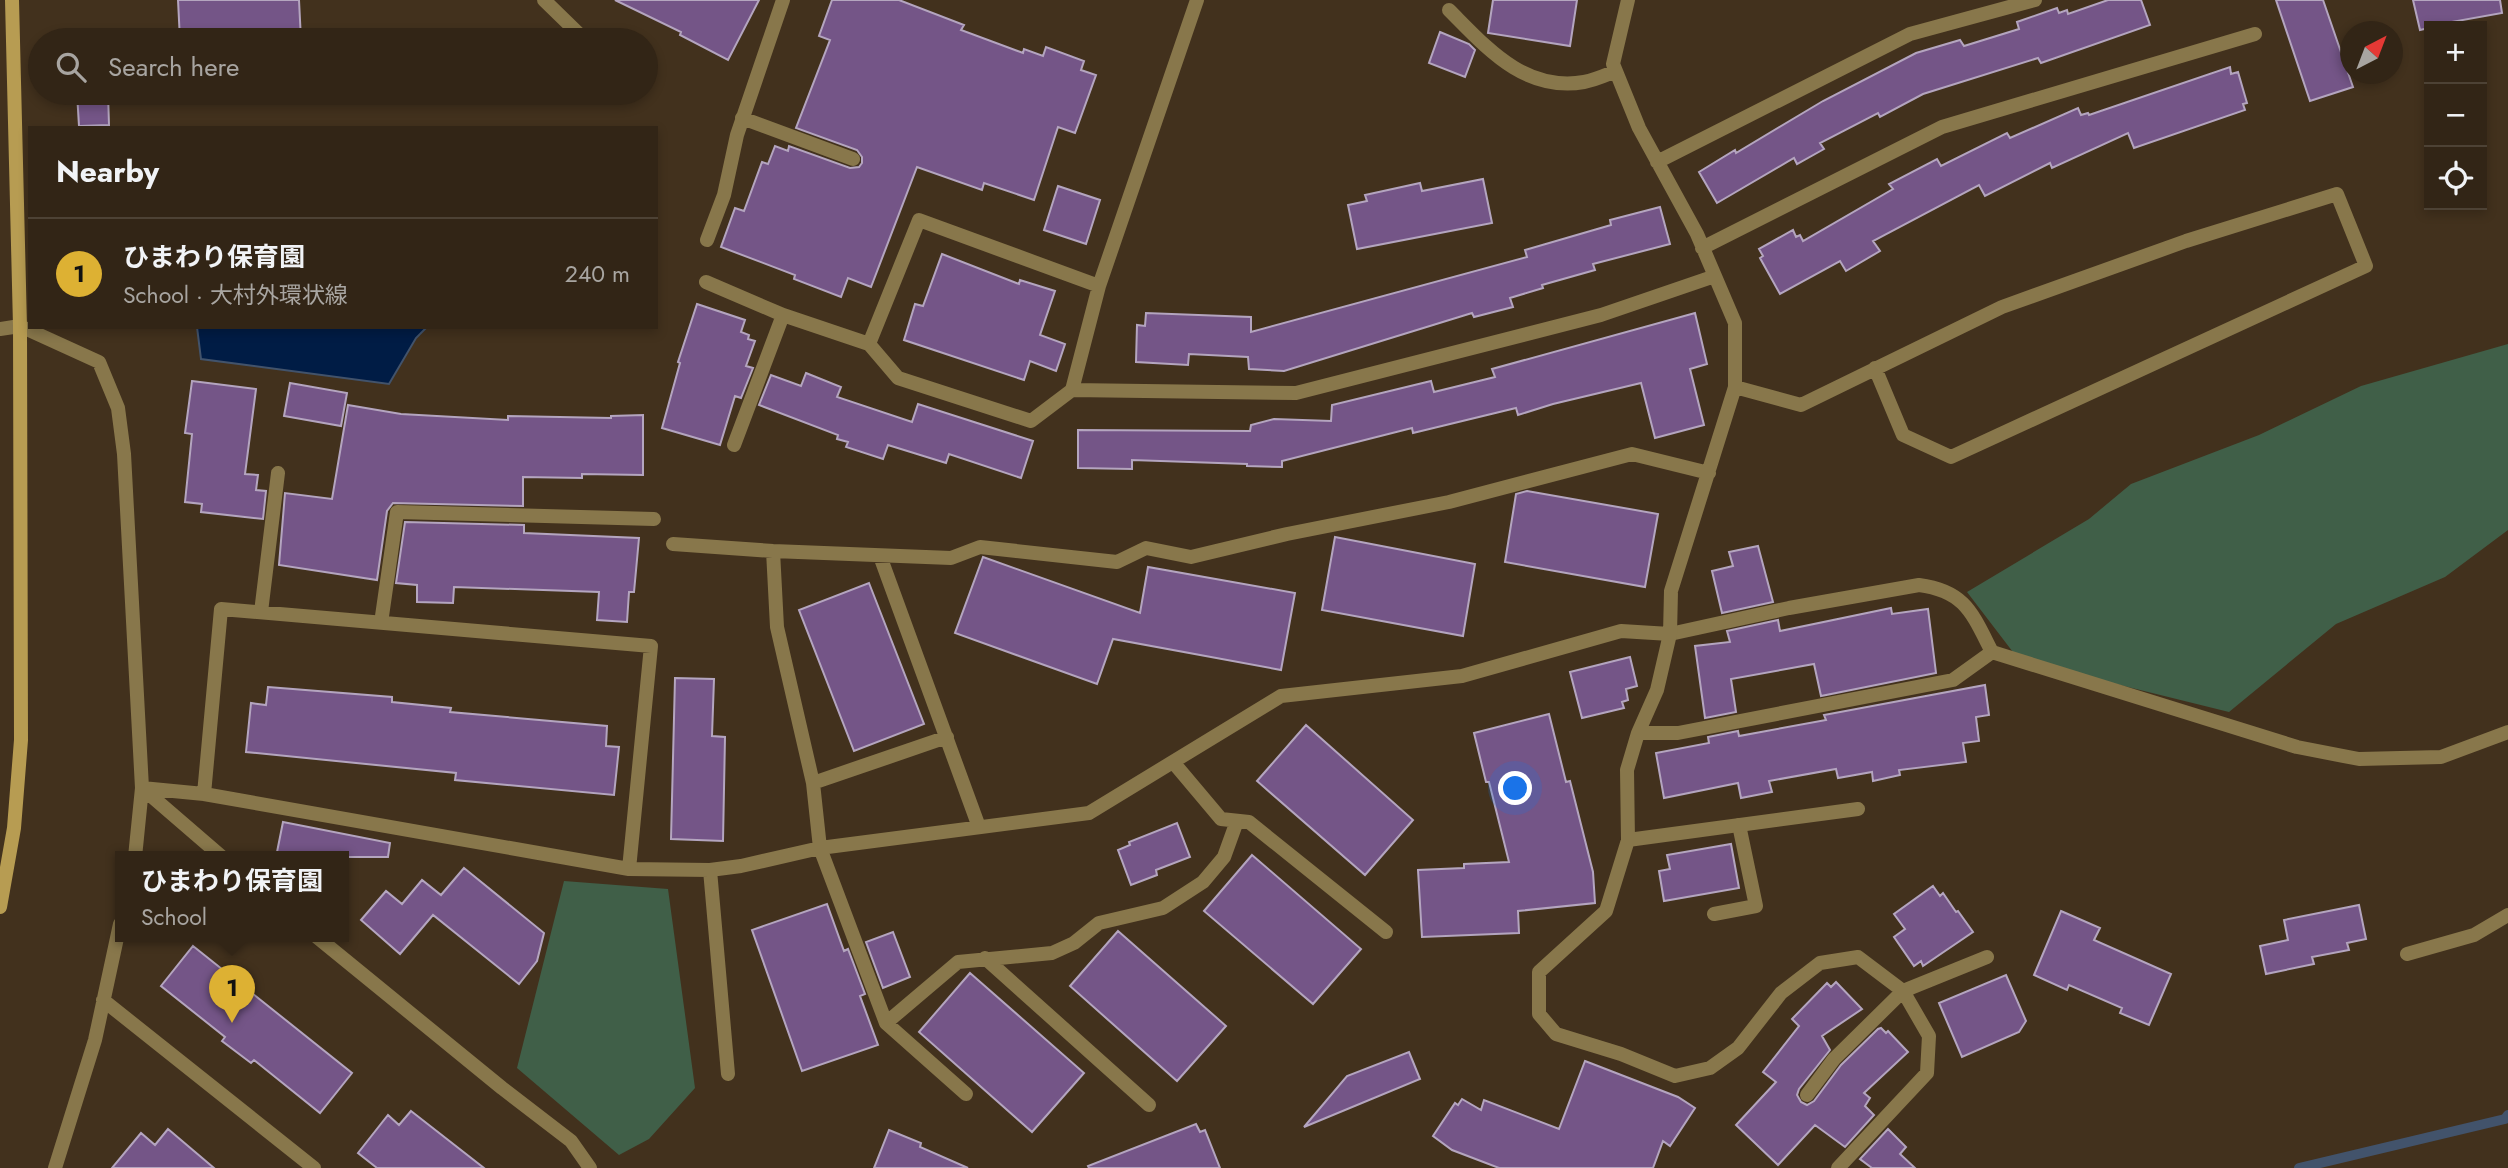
<!DOCTYPE html>
<html lang="en">
<head>
<meta charset="utf-8">
<style>
  :root { --surface:#322516; --page:#3a2d1f; --text:#f1f3f6; --muted:#a8a5a1; --line:#4d4235; --accent:#ddb133 }
  body { margin:0; font-family:Jost,"Noto Sans JP",sans-serif; background:var(--page); color:var(--text) }
  .controls { position:absolute; right:21px; top:21px; display:grid; overflow:hidden; border-radius:0px; box-shadow:0 4px 10px #0003 }
  .controls button { width:63px; height:63px; display:grid; place-items:center; padding:0; border:0; border-bottom:2px solid var(--line); background:var(--surface); color:var(--text); font:35px sans-serif }
  .compass { position:absolute; left:2340px; top:21px; width:63px; height:63px; border-radius:50%; background:var(--surface); box-shadow:0 4px 10px #0003; rotate:42deg }
  .you { position:absolute; left:1516px; top:789px; width:24px; height:24px; margin:-18px; border:5px solid #fff; border-radius:50%; background:#1a73e8; box-shadow:0 0 0 10px #1a73e833 }
  .badge { display:grid; place-items:center; width:46px; height:46px; border-radius:50%; background:var(--accent); color:#111; font-size:23px; font-weight:700 }
  .pin { position:absolute; translate:-50% -58px; filter:drop-shadow(0 2px 4px #0008) }
  .pin::after { content:''; position:absolute; top:37px; width:24px; height:21px; background:inherit; clip-path:polygon(0 0,100% 0,50% 100%) }
  .popup { position:absolute; left:115px; top:851px; width:234px; height:91px; box-sizing:border-box; display:grid; place-content:center; border-radius:0px; background:var(--surface); filter:drop-shadow(0 2px 5px #0005); font-size:23px; white-space:nowrap; color:var(--muted) }
  .popup b { font-size:26px; color:var(--text) }
  .popup::after { content:''; position:absolute; left:50%; top:100%; margin-left:-14px; border:14px solid transparent; border-top-color:var(--surface) }
  .list { margin:0; padding:0; list-style:none }
  h2 { display:flex; justify-content:space-between; align-items:center; height:91px; margin:0; padding:0 28px; font-size:30px }
  h2 small { font-size:23px; font-weight:400; color:var(--muted) }
  .list li { display:grid; grid-template-columns:46px 1fr auto; gap:21px; align-items:center; box-sizing:border-box; height:112px; padding:0 28px; border-top:2px solid var(--line) }
  .list b { display:block; font-size:26px; white-space:nowrap }
  .list p { margin:0; font-size:23px; white-space:nowrap; color:var(--muted) }
  .list em { font-size:23px; font-style:normal; color:var(--muted) }
  .icon { flex:none; width:38px; height:38px; fill:none; stroke:currentColor; stroke-width:2; stroke-linecap:round; stroke-linejoin:round }
  .map { position:relative; flex:none; width:2508px; height:1168px; overflow:hidden }
  .search { position:absolute; background:var(--surface); box-shadow:0 4px 10px #0003; left:28px; top:28px; width:630px; height:77px; display:flex; align-items:center; gap:18px; box-sizing:border-box; padding:0 24px; border-radius:38px; color:var(--muted); font-size:26px }
  .panel { position:absolute; background:var(--surface); box-shadow:0 4px 10px #0003; left:28px; top:126px; width:630px; height:203px; border-radius:0px }
  .map>svg:first-child { display:block }
  .green { fill:#405f48 }
  .water { fill:#001c45; stroke:#42536b; stroke-width:2 }
  .lines { fill:none; stroke-linecap:round; stroke-linejoin:round }
  .stream { stroke:#42536b; stroke-width:10 }
  .building { fill:#745587; stroke:#b4a5bf; stroke-width:2 }
  .service { stroke:#88774b; stroke-width:14 }
  .minor { stroke:#88774b; stroke-width:14 }
  .secondary { stroke:#b79c52; stroke-width:14 }
</style>
</head>
<body>
<div class="map">
<svg width="2508" height="1168" viewBox="0 0 2508 1168">
  <rect width="100%" height="100%" fill="#42311d"/>
  <!-- green -->
  <path class="green" d="M 2508,344 L 2508,530 L 2445,577 L 2336,624 L 2229,712 L 2019,660 L 1967,592 L 2089,519 L 2131,484 L 2259,435 L 2361,386 Z
    M 564,881 L 668,889 L 695,1088 L 649,1139 L 619,1155 L 517,1068 Z"/>
  <!-- water -->
  <path class="water" d="M 197,327 L 427,327 L 416,338 L 389,384 L 201,359 Z"/>
  <g class="lines">
    <!-- stream -->
    <path class="stream" d="M 2299,1168 L 2505,1119 L 2508,1115"/>
  </g>
  <!-- building -->
  <path class="building" d="M 178,0 L 299,0 L 301,40 L 180,40 Z
    M 615,0 L 759,0 L 728,60 L 680,35 L 681,32 Z
    M 832,0 L 899,0 L 964,25 L 961,30 L 1023,53 L 1024,49 L 1043,56 L 1046,47 L 1084,61 L 1081,70 L 1096,75 L 1075,133 L 1058,127 L 1034,200 L 984,183 L 982,190 L 917,167 L 871,287 L 848,278 L 841,297 L 794,279 L 795,275 L 721,247 L 735,208 L 744,211 L 762,162 L 768,164 L 775,146 L 788,151 L 789,146 L 850,168 L 859,167 L 862,163 L 862,157 L 857,150 L 796,128 L 830,40 L 819,36 Z
    M 1493,0 L 1577,0 L 1570,46 L 1488,33 Z
    M 2108,0 L 2141,0 L 2150,25 L 2041,63 L 2038,58 L 1923,94 L 1880,117 L 1878,113 L 1820,143 L 1824,149 L 1797,164 L 1794,158 L 1717,203 L 1699,172 L 1735,150 L 1736,153 L 1823,101 L 1916,53 L 1960,40 L 1964,46 L 2019,29 L 2017,22 L 2057,8 L 2059,13 L 2067,10 L 2068,14 Z
    M 2276,0 L 2323,0 L 2353,87 L 2310,101 Z
    M 2413,0 L 2500,0 L 2502,13 L 2429,26 L 2429,28 L 2420,30 Z
    M 1440,32 L 1469,44 L 1475,50 L 1465,77 L 1429,63 Z
    M 2230,67 L 2231,74 L 2238,72 L 2247,103 L 2243,104 L 2245,110 L 2134,148 L 2128,133 L 2052,168 L 2050,163 L 1985,196 L 1979,185 L 1873,241 L 1880,251 L 1846,271 L 1840,261 L 1780,294 L 1760,258 L 1763,256 L 1759,249 L 1793,230 L 1796,237 L 1800,235 L 1803,241 L 1893,189 L 1889,184 L 1937,159 L 1941,166 L 2007,133 L 2010,138 L 2078,108 L 2081,115 L 2088,113 L 2089,115 Z
    M 77,93 L 108,93 L 109,125 L 79,126 Z
    M 1483,179 L 1492,223 L 1357,249 L 1348,205 L 1367,201 L 1365,195 L 1420,183 L 1422,191 Z
    M 1058,186 L 1100,200 L 1086,244 L 1044,230 Z
    M 1660,207 L 1670,244 L 1593,264 L 1595,270 L 1542,285 L 1543,288 L 1510,298 L 1513,307 L 1474,317 L 1472,313 L 1284,371 L 1249,369 L 1248,357 L 1189,354 L 1188,365 L 1136,362 L 1137,325 L 1145,326 L 1146,313 L 1251,317 L 1251,332 L 1527,257 L 1525,250 L 1611,225 L 1610,220 Z
    M 942,254 L 1019,284 L 1020,280 L 1055,291 L 1040,335 L 1065,344 L 1056,371 L 1030,361 L 1024,380 L 904,340 L 915,304 L 923,306 Z
    M 697,304 L 745,320 L 741,332 L 749,335 L 748,339 L 755,341 L 746,366 L 753,368 L 741,398 L 735,396 L 720,445 L 662,428 L 680,363 L 678,362 Z
    M 1695,313 L 1707,364 L 1690,369 L 1704,425 L 1655,438 L 1641,383 L 1553,404 L 1518,415 L 1516,408 L 1413,433 L 1412,428 L 1282,461 L 1282,467 L 1247,466 L 1247,464 L 1132,460 L 1132,469 L 1078,468 L 1078,430 L 1250,431 L 1251,425 L 1274,419 L 1331,421 L 1332,405 L 1431,381 L 1434,392 L 1495,377 L 1492,369 Z
    M 806,373 L 841,387 L 837,397 L 912,422 L 918,404 L 1033,441 L 1021,478 L 949,454 L 946,463 L 888,445 L 883,459 L 846,447 L 848,442 L 837,439 L 838,435 L 759,405 L 771,375 L 801,386 Z
    M 192,381 L 256,389 L 245,474 L 258,475 L 256,490 L 266,491 L 263,519 L 201,512 L 202,504 L 185,502 L 192,434 L 185,433 Z
    M 290,383 L 347,393 L 341,426 L 284,416 Z
    M 348,405 L 401,414 L 508,420 L 508,416 L 611,418 L 611,416 L 643,415 L 643,475 L 582,474 L 582,478 L 523,477 L 523,506 L 393,503 L 387,511 L 377,580 L 279,565 L 285,493 L 332,499 Z
    M 1527,491 L 1658,514 L 1645,587 L 1505,562 L 1516,494 Z
    M 405,522 L 524,525 L 524,533 L 639,538 L 634,592 L 629,592 L 627,622 L 597,620 L 599,592 L 454,587 L 453,603 L 417,602 L 417,585 L 396,583 Z
    M 1335,537 L 1475,564 L 1463,636 L 1322,610 Z
    M 1758,546 L 1773,602 L 1722,613 L 1712,571 L 1733,566 L 1729,552 Z
    M 983,557 L 1140,613 L 1148,567 L 1295,593 L 1281,670 L 1113,639 L 1097,684 L 955,633 Z
    M 869,583 L 924,724 L 854,751 L 799,610 Z
    M 1891,608 L 1892,614 L 1928,609 L 1936,673 L 1821,696 L 1814,664 L 1731,679 L 1736,712 L 1705,718 L 1695,646 L 1730,642 L 1727,631 L 1778,620 L 1780,631 Z
    M 1630,657 L 1637,686 L 1626,689 L 1628,700 L 1622,702 L 1624,708 L 1582,718 L 1570,672 Z
    M 675,678 L 714,679 L 712,736 L 725,737 L 723,841 L 671,839 Z
    M 1985,685 L 1989,715 L 1976,717 L 1979,741 L 1963,743 L 1966,762 L 1899,770 L 1900,775 L 1873,781 L 1872,772 L 1838,778 L 1836,769 L 1769,781 L 1772,792 L 1741,798 L 1738,783 L 1664,798 L 1656,753 L 1709,743 L 1708,737 L 1738,731 L 1739,736 L 1826,720 L 1824,715 Z
    M 268,687 L 392,697 L 392,702 L 451,708 L 450,712 L 607,726 L 606,746 L 619,747 L 614,795 L 455,780 L 456,773 L 246,752 L 251,703 L 266,705 Z
    M 1549,714 L 1566,782 L 1570,781 L 1593,872 L 1595,903 L 1518,911 L 1519,933 L 1422,937 L 1418,870 L 1464,868 L 1464,864 L 1509,862 L 1489,782 L 1486,782 L 1474,733 Z
    M 1306,725 L 1413,820 L 1365,875 L 1257,781 Z
    M 283,822 L 390,843 L 388,857 L 276,857 Z
    M 1177,823 L 1190,857 L 1156,870 L 1157,875 L 1131,885 L 1118,850 L 1130,845 L 1129,842 Z
    M 1731,844 L 1739,888 L 1664,901 L 1659,871 L 1670,869 L 1667,855 Z
    M 1252,855 L 1361,949 L 1313,1004 L 1204,911 Z
    M 464,868 L 544,933 L 537,961 L 519,984 L 433,915 L 400,954 L 361,920 L 386,891 L 402,904 L 422,880 L 441,895 Z
    M 1933,886 L 1940,896 L 1943,893 L 1956,912 L 1958,911 L 1973,932 L 1923,966 L 1921,961 L 1914,966 L 1894,937 L 1905,929 L 1894,914 Z
    M 827,904 L 844,951 L 848,949 L 865,994 L 860,996 L 878,1045 L 802,1071 L 752,930 Z
    M 2359,905 L 2366,939 L 2347,943 L 2349,950 L 2312,957 L 2314,964 L 2266,974 L 2260,946 L 2288,940 L 2284,920 Z
    M 2061,911 L 2100,928 L 2094,940 L 2171,974 L 2149,1025 L 2120,1013 L 2122,1008 L 2069,985 L 2067,990 L 2034,975 Z
    M 1118,931 L 1226,1026 L 1177,1081 L 1070,986 Z
    M 893,932 L 910,977 L 883,988 L 866,942 Z
    M 193,946 L 352,1073 L 320,1113 L 254,1060 L 251,1063 L 222,1041 L 225,1037 L 161,986 Z
    M 970,973 L 1084,1073 L 1032,1132 L 919,1032 Z
    M 2006,975 L 2026,1021 L 2019,1032 L 1962,1057 L 1939,1003 Z
    M 1836,982 L 1862,1009 L 1822,1036 L 1830,1050 L 1799,1089 L 1797,1095 L 1801,1102 L 1807,1105 L 1814,1101 L 1841,1065 L 1878,1029 L 1881,1028 L 1886,1033 L 1888,1031 L 1908,1052 L 1864,1093 L 1870,1098 L 1865,1106 L 1874,1115 L 1845,1147 L 1815,1125 L 1778,1165 L 1736,1125 L 1776,1082 L 1763,1072 L 1799,1026 L 1792,1019 L 1827,983 L 1831,987 Z
    M 1409,1052 L 1420,1079 L 1304,1127 L 1347,1076 Z
    M 1585,1061 L 1678,1097 L 1695,1108 L 1670,1146 L 1663,1141 L 1653,1168 L 1499,1168 L 1452,1150 L 1433,1136 L 1455,1103 L 1458,1105 L 1462,1099 L 1481,1110 L 1484,1100 L 1559,1129 Z
    M 411,1111 L 484,1168 L 377,1168 L 358,1153 L 388,1115 L 399,1125 Z
    M 1196,1124 L 1200,1132 L 1205,1130 L 1220,1168 L 1089,1168 L 1088,1166 Z
    M 168,1129 L 214,1168 L 112,1168 L 141,1133 L 155,1145 Z
    M 1888,1129 L 1906,1147 L 1900,1154 L 1915,1168 L 1872,1168 L 1860,1159 Z
    M 889,1130 L 921,1143 L 920,1147 L 968,1168 L 874,1168 Z"/>
  <g class="lines">
    <!-- service -->
    <path class="service" d="M 1670,634 L 1789,608 L 1919,585 C 1965,591 1972,613 1992,652
      M 1714,914 L 1756,906 L 1739,825"/>
    <!-- minor -->
    <path class="minor" d="M 544,0 L 582,37 L 589,40
      M 1628,0 L 1613,64 L 1639,128 L 1697,234 L 1735,323 L 1735,387 L 1671,591 L 1670,634 L 1657,690 L 1638,733 L 1627,770 L 1628,840 L 1606,911 L 1539,972 L 1539,1014 L 1556,1034 L 1621,1054 L 1675,1076 L 1710,1068 L 1738,1048 L 1781,993 L 1820,963 L 1858,957 L 1903,991 L 1929,1036 L 1927,1073 L 1838,1168
      M 1449,10 C 1487,48 1524,92 1584,82 C 1595,80 1606,75 1616,71
      M 742,118 L 853,159
      M 1657,162 L 1910,34 L 2035,0
      M 707,240 L 724,195 L 737,135 L 783,0
      M 1702,248 L 1942,127 L 2255,34
      M 706,282 L 783,315
      M 1099,286 L 919,220 L 869,344 L 898,378 L 1031,421 L 1072,390 L 1099,286 L 1197,0
      M 0,329 L 20,326 L 99,362 L 118,408 L 124,454 L 142,788 L 135,857
      M 1735,387 L 1801,405 L 2002,307 L 2186,241 L 2337,194 L 2366,266 L 1951,457 L 1903,435 L 1875,368
      M 1072,390 L 1296,393 L 1601,315 L 1715,276
      M 734,445 L 783,315 L 869,344
      M 673,544 L 773,551 L 951,558 L 980,547 L 1117,562 L 1146,548 L 1191,557 L 1287,534 L 1449,502 L 1632,454 L 1709,473
      M 773,551 L 777,627 L 813,783 L 820,848 L 886,1023 L 966,1094
      M 880,556 L 979,827
      M 261,612 L 278,473
      M 381,623 L 397,512 L 654,519
      M 1638,733 L 1678,733 L 1953,680 L 1992,652 L 2297,747 L 2359,759 L 2441,757 L 2508,732
      M 1173,762 L 1221,819 L 1249,822 L 1386,932
      M 813,783 L 947,737
      M 142,788 L 204,794 L 629,869 L 710,870 L 741,866 L 820,848 L 1089,813 L 1281,696 L 1462,676 L 1621,631 L 1670,634
      M 142,788 L 222,857
      M 204,794 L 221,609 L 651,646 L 629,869
      M 1628,840 L 1858,809
      M 710,870 L 728,1074
      M 317,937 L 502,1088 L 571,1141 L 590,1168
      M 2407,954 L 2474,935 L 2508,915
      M 985,958 L 1149,1105
      M 103,1000 L 314,1168
      M 886,1023 L 958,962 L 1052,953 L 1074,943 L 1099,923 L 1163,908 L 1203,882 L 1224,857 L 1237,821
      M 1807,1095 L 1834,1059 L 1903,991 L 1987,957
      M 55,1168 L 95,1040 L 120,924"/>
    <!-- secondary -->
    <path class="secondary" d="M 0,907 L 14,828 L 21,740 L 20,326 L 12,0"/>
  </g>
</svg>
<div class="controls">
<button>+</button>
<button>−</button>
<button><svg class="icon" aria-label="locate" viewBox="0 0 24 24"><circle cx="12" cy="12" r="6"/><path d="M12 2v4M12 18v4M2 12h4M18 12h4"/></svg></button>
</div>
<svg class="compass" viewBox="-18 -18 36 36"><path d="M0-13l5 13h-10z" fill="#e53935"/><path d="M0 13l5-13h-10z" fill="#a8a5a1"/></svg>
<div class="you"></div>
<div class="pin badge" style="left:232px;top:1023px">1</div>
<div class="popup"><b>ひまわり保育園</b>School</div>
<div class="search"><svg class="icon" aria-label="search" viewBox="0 0 24 24"><circle cx="10" cy="10" r="6"/><path d="M15 15l6 6"/></svg>Search here</div>
<section class="panel">
<h2>Nearby<small></small></h2>
<ul class="list">
<li><span class="badge">1</span><div><b>ひまわり保育園</b><p>School · 大村外環状線</p></div><em>240 m</em></li>
</ul>
</section>
</div>
</body>
</html>
